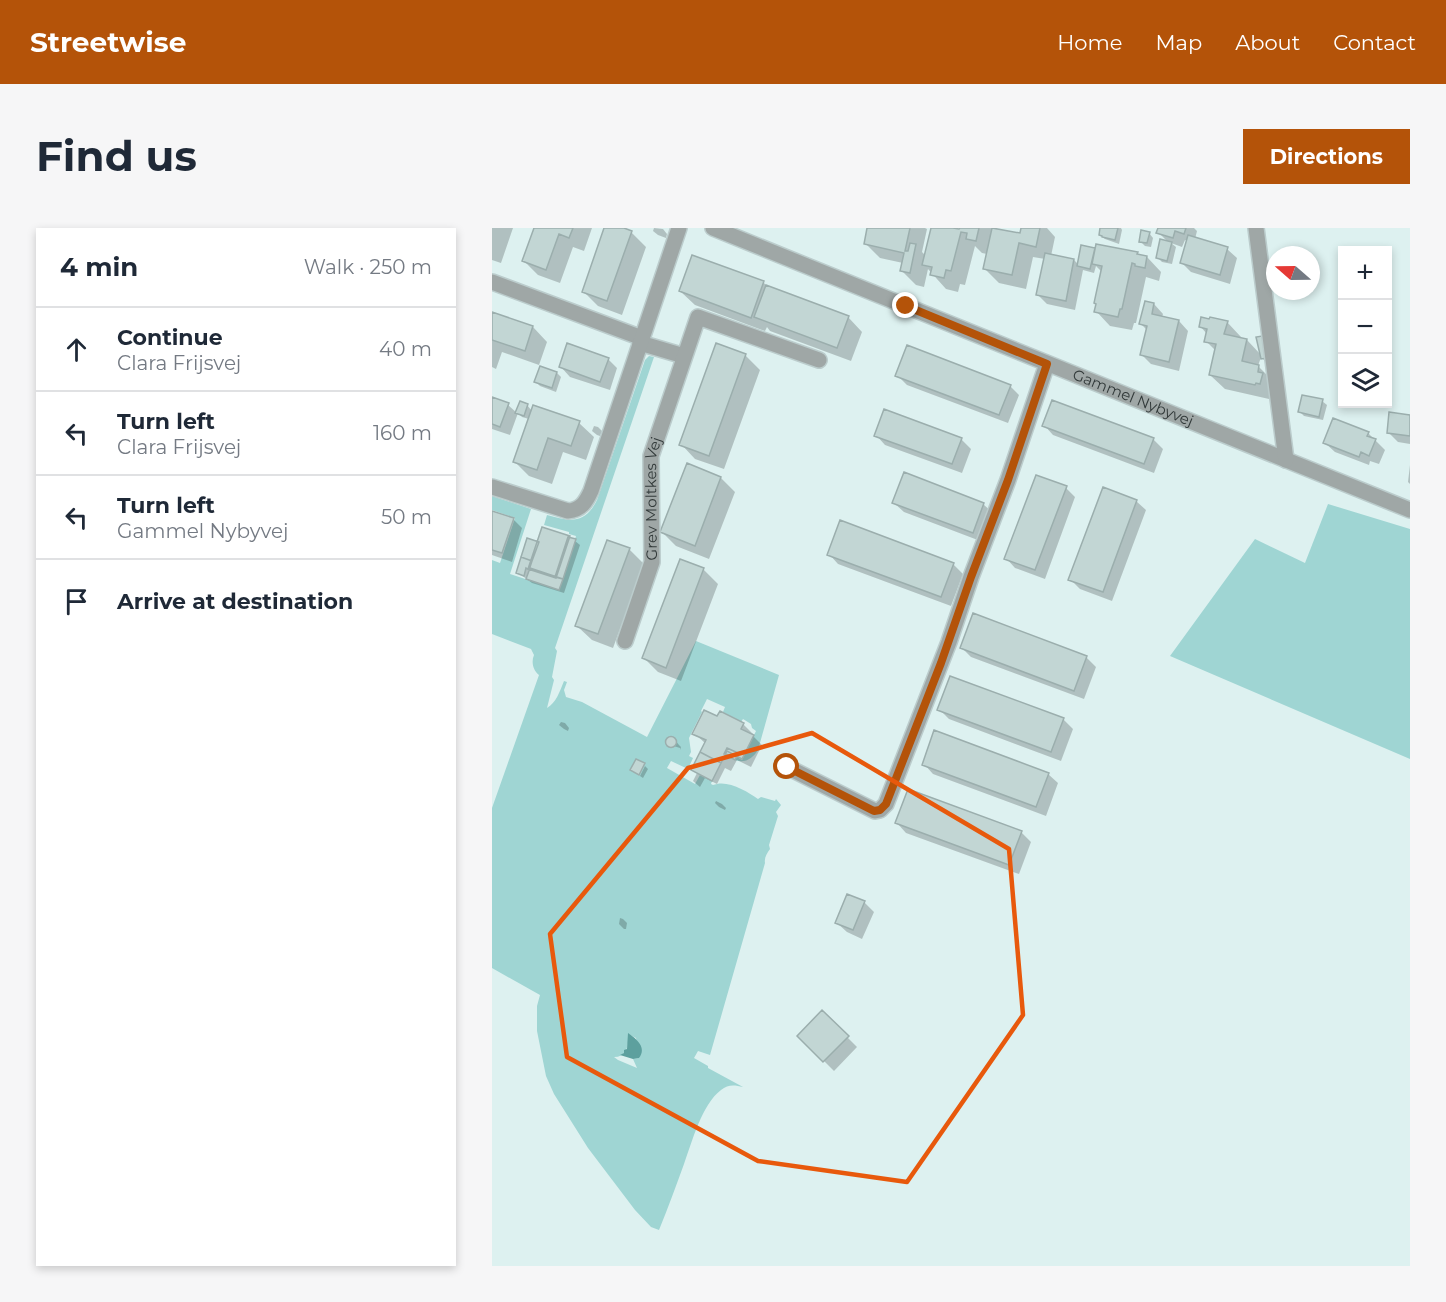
<!DOCTYPE html>
<html lang="en">
<head>
<meta charset="utf-8">
<style>
  :root { --surface:#fff; --page:#f6f6f7; --text:#1f2937; --muted:#747a83; --line:#e0e1e3; --accent:#b45309 }
  body { margin:0; font-family:Montserrat,sans-serif; background:var(--page); color:var(--text) }
  .controls { position:absolute; right:18px; top:18px; display:grid; overflow:hidden; border-radius:0px; box-shadow:0 3px 9px #0003 }
  .controls button { width:54px; height:54px; display:grid; place-items:center; padding:0; border:0; border-bottom:2px solid var(--line); background:var(--surface); color:var(--text); font:30px sans-serif }
  .compass { position:absolute; left:774px; top:18px; width:54px; height:54px; border-radius:50%; background:var(--surface); box-shadow:0 3px 9px #0003; rotate:290deg }
  .stop { position:absolute; width:18px; height:18px; margin:-14px; border:4px solid #b45309; border-radius:50%; background:#fff }
  .stop.end { background:#b45309; border-color:#fff; box-shadow:0 2px 6px #0008 }
  .list { margin:0; padding:0; list-style:none }
  h2 { display:flex; justify-content:space-between; align-items:center; height:78px; margin:0; padding:0 24px; font-size:26px }
  h2 small { font-size:20px; font-weight:400; color:var(--muted) }
  .list li { display:grid; grid-template-columns:39px 1fr auto; gap:18px; align-items:center; box-sizing:border-box; height:84px; padding:0 24px; border-top:2px solid var(--line) }
  .list b { display:block; font-size:22px; white-space:nowrap }
  .list p { margin:0; font-size:20px; white-space:nowrap; color:var(--muted) }
  .list em { font-size:20px; font-style:normal; color:var(--muted) }
  .icon { flex:none; width:33px; height:33px; fill:none; stroke:currentColor; stroke-width:2; stroke-linecap:round; stroke-linejoin:round }
  .map { position:relative; flex:none; width:918px; height:1038px; overflow:hidden; border-radius:0px }
  header { display:flex; align-items:center; gap:36px; box-sizing:border-box; height:84px; padding:0 30px; background:var(--accent); color:#fff }
  header strong { font-size:28px }
  nav { display:flex; gap:33px; margin-inline-start:auto; font-size:21px }
  .intro { display:flex; align-items:center; justify-content:space-between; box-sizing:border-box; height:144px; padding:0 36px }
  h1 { margin:0; font-size:42px }
  .button { padding:15px 27px; border-radius:0px; background:var(--accent); color:#fff; font-size:21px; font-weight:700 }
  main { display:flex; gap:36px; padding:0 36px }
  aside { flex:1; background:var(--surface); border-radius:0px; box-shadow:0 3px 9px #0003 }
  .map>svg:first-child { display:block }
  .green { fill:#9fd5d3; fill-rule:evenodd }
  .water { fill:#5da09e }
  .shadow { fill:#0003 }
  .building { fill:#c2d6d4; stroke:#9baead; stroke-width:1.5 }
  .lines { fill:none; stroke-linecap:round; stroke-linejoin:round }
  .street-casing { stroke:#bcc; stroke-width:18 }
  .street { stroke:#9fa7a6; stroke-width:15 }
  .route { stroke:#b45309; stroke-width:8 }
  .marked { fill:none; stroke:#e8590c; stroke-width:4.5; stroke-linejoin:round }
  .labels { text-anchor:middle; stroke-width:5; stroke-linejoin:round; paint-order:stroke }
  .street-label { font-size:15px; fill:#323a3a; stroke:#ddf1f0 }
</style>
</head>
<body>
<header>
<strong>Streetwise</strong>
<nav><a>Home</a><a>Map</a><a>About</a><a>Contact</a></nav>
</header>
<div class="intro"><h1>Find us</h1><a class="button">Directions</a></div>
<main>
<aside>
<h2>4 min<small>Walk · 250 m</small></h2>
<ul class="list">
<li><svg class="icon" aria-label="ahead" viewBox="0 0 24 24"><path d="M12 20V5M6 11l6-6 6 6"/></svg><div><b>Continue</b><p>Clara Frijsvej</p></div><em>40 m</em></li>
<li><svg class="icon" aria-label="left" viewBox="0 0 24 24"><path d="M17 20v-9H6M10 6l-5 5 5 5"/></svg><div><b>Turn left</b><p>Clara Frijsvej</p></div><em>160 m</em></li>
<li><svg class="icon" aria-label="left" viewBox="0 0 24 24"><path d="M17 20v-9H6M10 6l-5 5 5 5"/></svg><div><b>Turn left</b><p>Gammel Nybyvej</p></div><em>50 m</em></li>
<li><svg class="icon" aria-label="arrive" viewBox="0 0 24 24"><path d="M6 21V4h12l-3 4 3 4H6"/></svg><div><b>Arrive at destination</b></div></li>
</ul>
</aside>
<div class="map">
<svg width="918" height="1038" viewBox="0 0 918 1038">
  <rect width="100%" height="100%" fill="#ddf1f0"/>
  <!-- green -->
  <path class="green" d="M 157,128 L 162,129 L 63,420 L 65,423 L 60,449 L 62,452 L 55,480 C 64,475 68,463 72,453 L 75,454 L 72,462 L 74,469 L 90,474 L 155,509 L 204,413 L 287,447 L 266,522 C 261,530 253,536 243,532 L 245,529 L 250,532 L 264,503 L 260,500 L 259,496 L 251,491 L 249,494 L 231,484 L 233,479 L 215,471 L 209,483 L 210,484 L 197,510 L 199,524 L 197,528 L 201,530 L 196,541 L 179,533 L 175,540 L 203,556 L 208,547 L 220,553 L 219,556 L 221,557 C 235,551 255,563 266,571 L 269,569 L 283,573 L 284,571 L 289,577 L 284,584 L 286,588 L 277,617 L 278,621 C 275,625 272,630 273,635 L 218,827 L 206,823 L 202,830 L 216,838 L 216,840 L 251,859 C 243,857 236,856 229,862 C 210,876 200,914 192,936 C 184,958 176,980 167,1002 L 159,999 L 143,982 L 96,920 L 62,866 L 54,848 L 45,803 L 45,778 L 48,767 L 0,740 L 0,580 L 47,447 C 41,442 39,434 42,427 L 39,421 L 0,406 L 0,332 L 8,335 L 23,290 L 0,282 L 0,268 L 39,281 L 18,346 L 67,362 L 84,308 L 77,306 L 77,304 L 52,297 L 55,287 C 79,294 93,296 105,272 L 153,132 ZM 136,806 L 144,810 L 147,830 L 141,831 L 145,840 L 126,832 L 122,829 C 135,829 137,817 136,806 Z
    M 836,276 L 918,301 L 918,531 L 678,428 L 763,311 L 813,335 Z"/>
  <!-- water -->
  <path class="water" d="M 136,805 C 145,811 155,820 147,830 L 141,831 L 128,827 L 132,825 L 132,822 L 135,821 Z"/>
  <!-- shadow -->
  <path class="shadow" d="M 0,0 L 21,0 L 9,35 L 0,32 Z
    M 44,0 L 100,0 L 92,23 L 81,19 L 68,55 L 46,47 L 32,33 Z
    M 114,0 L 127,0 L 139,4 L 154,19 L 130,87 L 106,78 L 92,64 Z
    M 162,0 L 171,1 L 175,6 L 174,10 L 166,7 L 161,3 Z
    M 377,0 L 433,0 L 435,1 L 430,24 L 434,28 L 440,0 L 462,0 L 468,3 L 469,0 L 504,0 L 504,1 L 529,7 L 531,0 L 555,0 L 563,9 L 559,28 L 582,32 L 587,37 L 602,22 L 604,24 L 645,26 L 647,28 L 655,29 L 669,44 L 667,53 L 654,49 L 644,95 L 642,95 L 640,102 L 618,98 L 604,83 L 610,44 L 604,38 L 602,45 L 591,42 L 583,82 L 555,76 L 545,66 L 553,31 L 541,29 L 534,61 L 507,55 L 492,40 L 495,26 L 490,25 L 483,18 L 473,57 L 468,56 L 466,64 L 454,61 L 436,41 L 432,59 L 424,57 L 410,43 L 411,35 L 388,30 L 373,15 Z
    M 610,0 L 629,0 L 630,2 L 627,16 L 613,11 L 608,7 Z
    M 668,0 L 702,0 L 705,3 L 703,11 L 735,21 L 745,30 L 738,56 L 699,44 L 690,35 L 696,13 L 693,12 L 690,19 L 679,15 L 684,19 L 680,36 L 670,34 L 666,30 L 676,14 L 666,4 Z
    M 657,5 L 661,10 L 659,19 L 653,18 L 648,13 Z
    M 271,54 L 277,60 L 356,89 L 370,104 L 359,133 L 278,103 L 275,99 L 273,103 L 203,77 L 188,63 Z
    M 662,76 L 671,86 L 670,89 L 687,93 L 696,103 L 687,143 L 659,136 L 649,126 L 655,102 L 649,96 Z
    M 0,85 L 41,99 L 55,114 L 47,137 L 10,124 L 4,141 L 0,139 Z
    M 735,94 L 749,109 L 749,111 L 755,112 L 770,128 L 770,109 L 774,114 L 775,135 L 769,129 L 766,138 L 781,153 L 782,170 L 778,169 L 777,171 L 733,161 L 718,147 L 724,123 L 714,113 L 715,106 L 708,98 Z
    M 225,117 L 254,128 L 268,142 L 232,241 L 203,231 L 189,216 Z
    M 116,131 L 125,140 L 118,162 L 78,149 L 69,139 Z
    M 65,145 L 69,149 L 64,164 L 48,158 L 44,154 Z
    M 405,147 L 518,158 L 527,167 L 516,195 L 415,157 Z
    M 0,171 L 16,177 L 25,185 L 35,177 L 40,183 L 87,195 L 102,209 L 94,232 L 71,224 L 60,256 L 37,248 L 22,233 L 37,191 L 30,189 L 26,185 L 18,207 L 0,201 Z
    M 830,173 L 835,177 L 831,192 L 812,188 L 808,184 Z
    M 918,188 L 918,216 L 906,214 L 897,205 Z
    M 552,197 L 661,211 L 671,221 L 662,245 L 561,207 Z
    M 102,198 L 106,199 L 110,203 L 108,208 L 105,207 L 100,203 Z
    M 876,205 L 893,222 L 887,236 L 878,233 L 877,237 L 843,224 L 833,215 Z
    M 384,207 L 469,211 L 479,221 L 470,245 L 393,217 Z
    M 918,237 L 918,256 L 916,254 Z
    M 229,250 L 243,264 L 217,331 L 184,318 L 170,304 Z
    M 574,260 L 583,269 L 553,351 L 523,340 L 514,330 Z
    M 644,273 L 654,282 L 620,373 L 588,361 L 578,351 Z
    M 402,275 L 491,276 L 501,285 L 491,314 L 412,284 Z
    M 0,284 L 21,291 L 30,300 L 20,334 L 0,327 Z
    M 36,312 L 46,315 L 83,313 L 88,317 L 72,365 L 40,355 L 25,344 Z
    M 137,321 L 152,336 L 121,420 L 100,412 L 85,398 Z
    M 337,326 L 461,336 L 471,346 L 459,378 L 346,336 Z
    M 211,341 L 226,356 L 189,453 L 166,444 L 152,430 Z
    M 470,420 L 594,429 L 604,439 L 592,471 L 479,429 Z
    M 447,481 L 571,491 L 581,501 L 569,533 L 457,491 Z
    M 226,490 L 251,496 L 261,506 L 260,507 L 270,517 L 259,539 L 245,532 L 239,543 L 233,540 L 225,556 L 213,550 L 208,559 L 201,553 L 205,545 L 201,542 L 214,516 L 202,505 Z
    M 69,494 L 73,495 L 77,500 L 76,503 L 72,501 L 67,497 Z
    M 177,510 L 183,512 L 187,517 L 189,519 L 188,522 L 188,520 L 175,516 L 174,511 Z
    M 432,536 L 556,546 L 566,555 L 554,588 L 441,546 Z
    M 153,538 L 156,541 L 151,550 L 148,548 Z
    M 224,573 L 230,576 L 234,580 L 233,582 L 227,579 L 223,575 Z
    M 405,595 L 529,604 L 539,614 L 527,646 L 414,605 Z
    M 372,674 L 382,684 L 370,711 L 355,704 L 345,695 Z
    M 128,690 L 131,691 L 135,695 L 134,701 L 132,701 L 127,696 Z
    M 330,784 L 365,819 L 342,843 L 307,808 Z"/>
  <!-- building -->
  <path class="building" d="M 42,0 L 81,0 L 77,10 L 67,6 L 54,42 L 30,33 Z
    M 112,0 L 132,0 L 140,3 L 115,73 L 90,64 Z
    M 375,0 L 418,0 L 413,23 L 416,23 L 418,15 L 424,16 L 418,45 L 408,43 L 412,25 L 372,16 Z
    M 439,0 L 461,0 L 467,1 L 468,0 L 487,0 L 484,13 L 474,11 L 475,5 L 469,4 L 459,43 L 454,42 L 452,50 L 438,47 L 440,39 L 430,37 Z
    M 500,0 L 528,5 L 529,0 L 548,0 L 544,19 L 527,15 L 520,47 L 491,41 Z
    M 608,0 L 626,0 L 623,12 L 610,9 L 610,8 L 607,7 Z
    M 666,0 L 694,0 L 692,6 L 683,3 L 681,10 L 664,5 Z
    M 649,2 L 658,4 L 655,15 L 647,14 Z
    M 696,7 L 736,19 L 728,47 L 688,35 Z
    M 668,11 L 680,14 L 675,33 L 664,30 Z
    M 604,16 L 646,24 L 645,26 L 655,28 L 653,40 L 643,38 L 643,36 L 640,35 L 630,81 L 628,81 L 626,89 L 602,84 L 604,76 L 602,75 L 610,38 L 600,36 Z
    M 589,17 L 603,20 L 598,41 L 585,38 Z
    M 553,25 L 582,31 L 574,73 L 544,67 Z
    M 200,27 L 272,53 L 259,90 L 187,63 Z
    M 274,57 L 357,88 L 345,120 L 262,89 Z
    M 653,73 L 662,75 L 660,86 L 687,92 L 677,134 L 648,127 L 655,98 L 647,96 Z
    M 0,84 L 41,98 L 33,123 L 0,112 Z
    M 709,89 L 717,91 L 718,89 L 736,93 L 732,106 L 755,111 L 750,133 L 767,137 L 766,144 L 771,145 L 768,156 L 764,155 L 763,157 L 717,147 L 724,116 L 712,114 L 715,101 L 707,99 Z
    M 770,108 L 776,130 L 769,131 L 764,109 Z
    M 75,115 L 117,130 L 108,154 L 67,139 Z
    M 224,115 L 254,126 L 217,228 L 187,217 Z
    M 415,117 L 519,157 L 507,187 L 403,148 Z
    M 48,138 L 65,144 L 60,160 L 42,154 Z
    M 810,167 L 831,171 L 827,189 L 806,184 Z
    M 0,169 L 17,175 L 8,199 L 0,196 Z
    M 560,172 L 662,210 L 652,236 L 550,198 Z
    M 28,173 L 36,176 L 32,188 L 23,185 Z
    M 41,177 L 88,193 L 79,218 L 56,210 L 45,242 L 21,234 Z
    M 392,181 L 470,210 L 460,236 L 382,208 Z
    M 897,184 L 918,187 L 918,208 L 895,205 Z
    M 841,190 L 877,204 L 875,208 L 884,211 L 877,228 L 869,224 L 867,229 L 831,215 Z
    M 195,235 L 229,249 L 203,318 L 168,304 Z
    M 412,244 L 492,275 L 481,305 L 400,275 Z
    M 544,247 L 575,258 L 543,342 L 512,331 Z
    M 611,259 L 645,272 L 611,364 L 576,352 Z
    M 0,283 L 22,290 L 10,325 L 0,322 Z
    M 348,292 L 462,335 L 449,369 L 335,327 Z
    M 50,299 L 78,308 L 64,350 L 36,341 Z
    M 76,309 L 84,311 L 71,351 L 63,349 Z
    M 35,310 L 47,314 L 40,333 L 29,329 Z
    M 115,312 L 138,320 L 106,406 L 83,398 Z
    M 29,329 L 40,333 L 37,342 L 34,340 L 32,348 L 24,345 Z
    M 188,331 L 212,340 L 174,440 L 150,430 Z
    M 38,340 L 71,351 L 67,362 L 34,351 Z
    M 481,385 L 595,428 L 582,463 L 468,420 Z
    M 458,448 L 572,490 L 559,524 L 445,482 Z
    M 212,482 L 225,488 L 228,483 L 252,495 L 249,501 L 262,507 L 250,531 L 235,523 L 229,535 L 208,524 L 214,512 L 200,506 Z
    M 442,502 L 557,545 L 544,579 L 430,537 Z
    M173.5 514a5.5 5.5 0 1 1 11 0a5.5 5.5 0 1 1-11 0Z
    M 235,520 L 246,525 L 243,532 L 238,529 L 238,527 L 232,526 Z
    M 208,524 L 229,535 L 220,553 L 199,542 Z
    M 144,531 L 153,535 L 147,547 L 138,542 Z
    M 416,561 L 530,603 L 517,637 L 403,595 Z
    M 355,666 L 373,673 L 361,702 L 343,695 Z
    M 330,782 L 357,808 L 331,834 L 305,808 Z"/>
  <g class="lines">
    <defs>
      <g id="street">
        <path id="s1" d="M 221,0 L 918,282"/>
        <path d="M 764,0 L 794,232"/>
        <path d="M 0,54 L 150,110"/>
        <path d="M 148,115 L 192,128"/>
        <path d="M 0,259 L 76,283 C 89,282 94,274 99,263 L 187,0"/>
        <path id="s2" d="M 133,413 L 160,334 L 159,228 L 206,89 L 327,132"/>
        <path d="M 295,539 L 383,583 L 388,582 L 394,576 L 457,414 L 479,349 L 516,252 L 555,136"/>
      </g>
    </defs>
    <!-- street casing -->
    <use href="#street" class="street-casing"/>
    <!-- street -->
    <use href="#street" class="street"/>
  </g>
  <g class="lines">
    <!-- route -->
    <path class="route" d="M 295,539 L 382,583 L 388,582 L 394,576 L 449,435 L 479,349 L 516,252 L 555,136 L 414,78"/>
  </g>
  <!-- marked area -->
  <path class="marked" d="M 320,505 L 517,621 L 531,787 L 415,954 L 266,933 L 75,829 L 58,706 L 196,540 Z"/>
  <g class="labels">
    <!-- street labels -->
    <g class="street-label">
      <text dy="5" stroke="none"><textPath href="#s1" startOffset="453">Gammel Nybyvej</textPath></text>
      <text dy="5" stroke="none"><textPath href="#s2" startOffset="147">Grev Moltkes Vej</textPath></text>
    </g>
  </g>
</svg>
<div class="controls">
<button>+</button>
<button>−</button>
<button><svg class="icon" aria-label="layers" viewBox="0 0 24 24"><path d="M12 4l9 5-9 5-9-5zM3 14l9 5 9-5"/></svg></button>
</div>
<svg class="compass" viewBox="-18 -18 36 36"><path d="M0-13l5 13h-10z" fill="#e53935"/><path d="M0 13l5-13h-10z" fill="#747a83"/></svg>
<div class="stop" style="left:295px;top:539px"></div>
<div class="stop end" style="left:414px;top:78px"></div>
</div>
</main>
</body>
</html>
